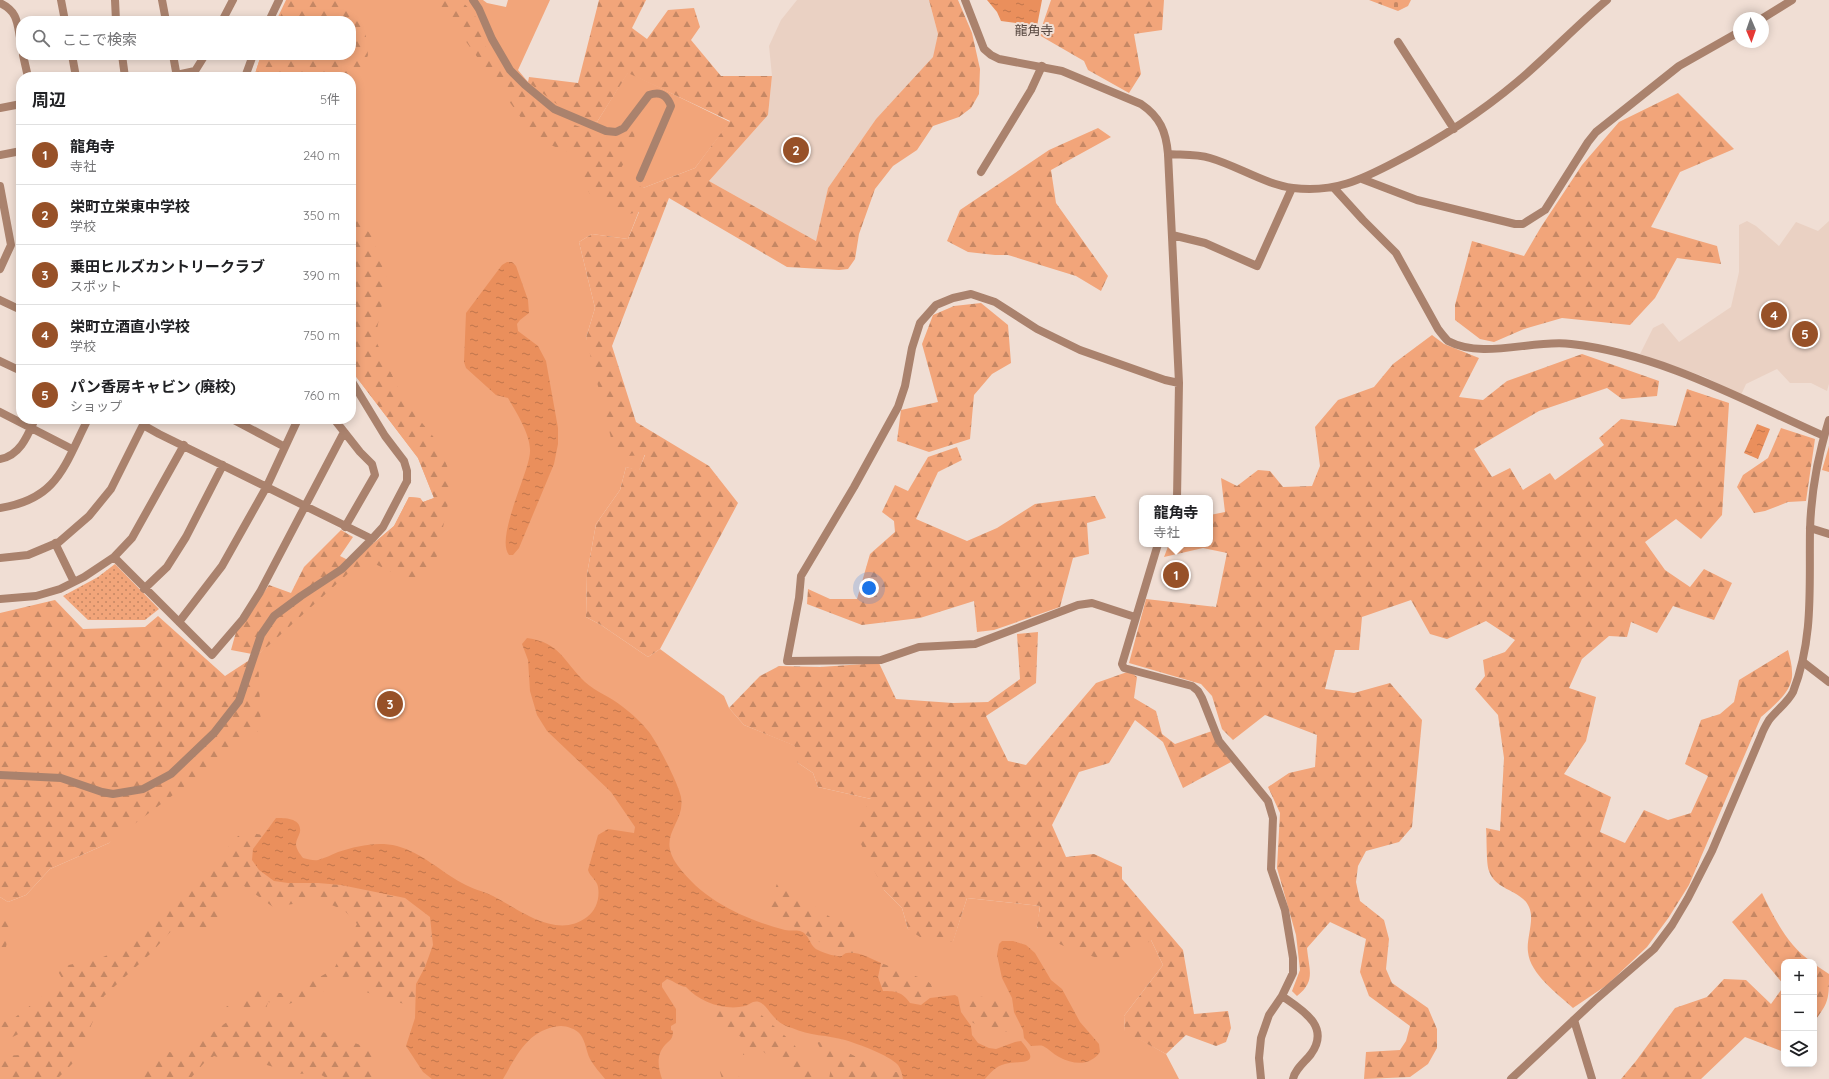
<!DOCTYPE html>
<html lang="ja">
<head>
<meta charset="utf-8">
<style>
  :root { --surface:#fff; --page:#f2f2f2; --text:#202124; --muted:#757577; --line:#e0e0e0; --accent:#975128 }
  body { margin:0; font-family:Quicksand,"Noto Sans JP",sans-serif; background:var(--page); color:var(--text) }
  .controls { position:absolute; right:12px; bottom:12px; display:grid; overflow:hidden; border-radius:8px; box-shadow:0 2px 10px #0003 }
  .controls button { width:36px; height:36px; display:grid; place-items:center; padding:0; border:0; border-bottom:1px solid var(--line); background:var(--surface); color:var(--text); font:20px sans-serif }
  .compass { position:absolute; left:1733px; top:12px; width:36px; height:36px; border-radius:50%; background:var(--surface); box-shadow:0 2px 10px #0003; rotate:178deg }
  .you { position:absolute; left:869px; top:588px; width:14px; height:14px; margin:-10px; border:3px solid #fff; border-radius:50%; background:#1a73e8; box-shadow:0 0 0 6px #1a73e833 }
  .badge { display:grid; place-items:center; width:26px; height:26px; border-radius:50%; background:var(--accent); color:#fff; font-size:13px; font-weight:700 }
  .pin { position:absolute; translate:-50% -50%; border:2px solid #fff; box-shadow:0 1px 4px #0006 }
  .popup { position:absolute; left:1139px; top:495px; width:74px; height:52px; box-sizing:border-box; display:grid; place-content:center; border-radius:8px; background:var(--surface); filter:drop-shadow(0 1px 3px #0005); font-size:13px; white-space:nowrap; color:var(--muted) }
  .popup b { font-size:15px; color:var(--text) }
  .popup::after { content:''; position:absolute; left:50%; top:100%; margin-left:-8px; border:8px solid transparent; border-top-color:var(--surface) }
  .list { margin:0; padding:0; list-style:none }
  h2 { display:flex; justify-content:space-between; align-items:center; height:52px; margin:0; padding:0 16px; font-size:17px }
  h2 small { font-size:13px; font-weight:400; color:var(--muted) }
  .list li { display:grid; grid-template-columns:26px 1fr auto; gap:12px; align-items:center; box-sizing:border-box; height:60px; padding:0 16px; border-top:1px solid var(--line) }
  .list b { display:block; font-size:15px; white-space:nowrap }
  .list p { margin:0; font-size:13px; white-space:nowrap; color:var(--muted) }
  .list em { font-size:13px; font-style:normal; color:var(--muted) }
  .icon { flex:none; width:22px; height:22px; fill:none; stroke:currentColor; stroke-width:2; stroke-linecap:round; stroke-linejoin:round }
  .map { position:relative; flex:none; width:1829px; height:1079px; overflow:hidden }
  .search { position:absolute; background:var(--surface); box-shadow:0 2px 10px #0003; left:16px; top:16px; width:340px; height:44px; display:flex; align-items:center; gap:10px; box-sizing:border-box; padding:0 14px; border-radius:16px; color:var(--muted); font-size:15px }
  .panel { position:absolute; background:var(--surface); box-shadow:0 2px 10px #0003; left:16px; top:72px; width:340px; height:352px; border-radius:16px }
  .map>svg:first-child { display:block }
  .built { fill:#ead1c3 }
  .grass { fill:#f2a57a }
  .forest { fill:url(#forest-firs) }
  .cemetery { fill:url(#cemetery-stones) }
  .park { fill:url(#park-dots) }
  .water { fill:url(#water-ripples) }
  .lines { fill:none; stroke-linecap:round; stroke-linejoin:round }
  .minor { stroke:#aa826d; stroke-width:8 }
  .tertiary { stroke:#aa826d; stroke-width:8 }
  .labels { text-anchor:middle; stroke-width:4; stroke-linejoin:round; paint-order:stroke }
  .quarter-label { font-size:13px; fill:#564740; stroke:#f0ded4 }
</style>
</head>
<body>
<div class="map">
<svg width="1829" height="1079" viewBox="0 0 1829 1079">
  <defs>
    <pattern id="forest-firs" width="22" height="20" patternUnits="userSpaceOnUse"><rect width="22" height="20" fill="#f2a57a"/><path d="M5 1l3.5 6h-7zM16 11l3.5 6h-7z" fill="#c58764"/></pattern>
    <pattern id="cemetery-stones" width="16" height="16" patternUnits="userSpaceOnUse"><rect width="16" height="16" fill="#f2a57a"/><path d="M2 7V4a2 2 0 0 1 4 0v3zM10 15v-3a2 2 0 0 1 4 0v3z" fill="#c58764"/></pattern>
    <pattern id="park-dots" width="8" height="8" patternUnits="userSpaceOnUse"><rect width="8" height="8" fill="#f2a57a"/><path d="M2 2h.1M6 6h.1" fill="none" stroke="#c58764" stroke-width="1.8" stroke-linecap="round"/></pattern>
    <pattern id="water-ripples" width="26" height="14" patternUnits="userSpaceOnUse"><rect width="26" height="14" fill="#ea8f5c"/><path d="M2 4q2-2 4 0t4 0M15 11q2-2 4 0t4 0" fill="none" stroke="#bf754c"/></pattern>
  </defs>
  <rect width="100%" height="100%" fill="#f0ded4"/>
  <!-- built -->
  <path class="built" d="M 797,0 L 929,0 L 938,34 L 934,57 L 876,119 L 828,188 L 816,241 L 709,181 L 768,115 L 772,76 L 769,46 L 781,20 Z
    M 1747,221 L 1756,226 L 1779,246 L 1796,222 L 1818,231 L 1829,221 L 1829,384 L 1827,391 L 1811,383 L 1790,383 L 1777,369 L 1746,384 L 1741,395 L 1705,377 L 1640,354 L 1653,328 L 1663,323 L 1679,342 L 1731,307 L 1739,272 L 1739,225 Z"/>
  <!-- grass -->
  <path class="grass" d="M 286,0 L 483,0 L 487,3 L 506,7 L 508,0 L 550,0 L 518,70 L 528,82 L 597,122 L 628,72 L 730,122 L 695,168 L 643,188 L 639,211 L 628,239 L 592,234 L 579,242 L 595,308 L 586,338 L 645,454 L 639,471 L 626,467 L 620,490 L 596,524 L 587,574 L 586,617 L 601,625 L 648,657 L 660,649 L 724,696 L 729,708 L 744,725 L 796,746 L 798,763 L 813,773 L 818,787 L 871,799 L 884,890 L 902,908 L 908,929 L 953,941 L 967,898 L 1040,906 L 1037,928 L 1151,940 L 1163,965 L 1124,1016 L 1125,1031 L 1166,1054 L 1179,1079 L 0,1079 L 0,897 L 8,902 L 26,895 L 50,869 L 109,843 L 258,655 L 351,562 L 394,526 L 409,497 L 420,498 L 423,502 L 434,498 L 418,458 L 351,370 L 351,77 L 254,77 L 261,55 L 351,55 L 351,21 L 276,21 Z"/>
  <!-- forest -->
  <path class="forest" d="M 288,0 L 345,0 L 365,29 L 368,55 L 360,75 L 345,77 L 254,77 L 261,55 L 351,55 L 351,21 L 278,21 Z
    M 436,0 L 460,0 L 474,13 L 486,47 L 521,88 L 561,120 L 613,139 L 634,130 L 635,144 L 617,175 L 643,188 L 695,168 L 730,121 L 628,73 L 597,122 L 562,108 L 528,82 L 529,77 L 578,83 L 599,0 L 646,0 L 632,28 L 647,39 L 668,10 L 694,8 L 700,27 L 691,40 L 721,76 L 772,76 L 768,115 L 709,181 L 816,241 L 828,188 L 876,119 L 933,57 L 938,34 L 929,0 L 958,0 L 972,33 L 980,69 L 979,94 L 971,108 L 959,117 L 933,126 L 917,150 L 893,166 L 875,189 L 859,234 L 855,259 L 848,269 L 839,270 L 787,267 L 669,198 L 612,346 L 636,422 L 709,466 L 738,503 L 660,649 L 648,657 L 601,625 L 586,617 L 587,574 L 596,524 L 620,490 L 626,467 L 639,470 L 645,455 L 628,456 L 613,446 L 586,338 L 595,308 L 579,242 L 592,234 L 628,239 L 639,212 L 618,216 L 611,209 L 610,199 L 590,194 L 583,183 L 582,157 L 537,140 Z
    M 1051,0 L 1164,0 L 1162,30 L 1134,34 L 1141,74 L 1129,93 L 1088,70 L 1084,61 L 1039,35 Z
    M 1678,93 L 1734,149 L 1680,172 L 1651,227 L 1717,246 L 1721,264 L 1677,258 L 1655,298 L 1630,325 L 1562,318 L 1524,329 L 1494,342 L 1480,339 L 1455,320 L 1455,305 L 1472,241 L 1524,256 L 1541,227 L 1582,165 L 1619,122 Z
    M 1098,128 L 1111,137 L 1051,170 L 1056,203 L 1108,276 L 1101,291 L 1076,276 L 1008,255 L 995,255 L 968,252 L 947,241 L 960,210 L 1049,150 Z
    M 351,215 L 371,234 L 387,279 L 375,339 L 405,402 L 436,440 L 450,473 L 448,504 L 436,560 L 426,575 L 414,583 L 371,562 L 352,570 L 258,655 L 261,729 L 109,843 L 50,869 L 26,895 L 8,902 L 0,897 L 0,613 L 55,600 L 83,629 L 145,627 L 158,616 L 225,676 L 257,655 L 231,650 L 236,632 L 269,585 L 291,593 L 304,567 L 341,530 L 353,537 L 340,556 L 352,562 L 394,526 L 409,497 L 420,498 L 423,502 L 434,498 L 418,458 L 351,370 Z
    M 981,303 L 1008,325 L 1011,363 L 992,374 L 974,395 L 970,439 L 929,452 L 897,441 L 901,410 L 938,402 L 922,344 L 933,315 L 954,306 Z
    M 1432,335 L 1444,344 L 1479,358 L 1459,397 L 1483,400 L 1507,381 L 1582,354 L 1659,381 L 1657,396 L 1622,399 L 1607,388 L 1539,411 L 1474,449 L 1492,477 L 1510,468 L 1523,490 L 1550,473 L 1555,480 L 1604,445 L 1599,438 L 1621,419 L 1676,426 L 1687,389 L 1729,403 L 1722,515 L 1701,539 L 1676,519 L 1645,542 L 1665,570 L 1690,587 L 1704,569 L 1732,583 L 1714,620 L 1673,606 L 1657,633 L 1631,622 L 1627,637 L 1609,636 L 1582,659 L 1569,688 L 1596,697 L 1586,741 L 1564,774 L 1611,797 L 1600,832 L 1625,843 L 1644,810 L 1668,820 L 1691,813 L 1708,776 L 1685,764 L 1701,720 L 1720,714 L 1734,702 L 1739,680 L 1788,650 C 1790,658 1792,665 1792,672 C 1794,691 1773,706 1761,717 L 1689,885 L 1669,917 L 1647,947 L 1607,985 L 1573,1008 C 1558,994 1530,974 1528,952 C 1526,938 1535,920 1529,907 C 1522,890 1496,891 1489,871 C 1486,863 1487,838 1486,828 L 1500,831 L 1504,758 L 1498,715 L 1475,689 L 1485,676 L 1483,660 L 1505,652 L 1515,640 L 1486,621 L 1447,639 L 1430,634 L 1411,600 L 1362,617 L 1359,650 L 1335,650 L 1325,689 L 1354,693 L 1390,683 L 1422,720 L 1412,827 L 1399,842 L 1366,851 L 1358,866 L 1356,882 L 1360,901 L 1384,920 L 1389,939 L 1386,969 L 1392,983 L 1428,1008 L 1437,1029 L 1437,1048 L 1428,1064 L 1410,1077 L 1364,1079 L 1366,1052 L 1400,1050 L 1406,1041 L 1410,1026 L 1369,996 L 1360,972 L 1366,939 L 1330,922 L 1307,948 C 1309,970 1316,981 1297,996 L 1292,991 L 1300,970 L 1296,935 L 1277,868 L 1280,813 L 1268,787 L 1289,773 L 1315,767 L 1317,735 L 1265,715 L 1233,740 L 1222,729 L 1212,696 L 1201,684 L 1129,663 L 1146,599 L 1216,607 L 1227,553 L 1203,548 L 1164,557 L 1169,544 L 1210,544 L 1210,515 L 1225,512 L 1221,478 L 1237,486 L 1258,470 L 1270,471 L 1283,487 L 1312,486 L 1320,466 L 1315,427 L 1338,400 L 1374,387 L 1393,364 Z
    M 1781,428 L 1815,439 L 1806,501 L 1788,502 L 1765,511 L 1754,513 L 1737,487 L 1743,475 L 1768,458 Z
    M 1829,446 L 1829,472 L 1822,470 Z
    M 957,447 L 962,460 L 938,472 L 916,519 L 967,541 L 997,528 L 1035,504 L 1095,496 L 1106,518 L 1087,523 L 1089,554 L 1073,558 L 1060,607 L 994,630 L 977,632 L 974,601 L 920,618 L 862,625 L 807,604 L 808,589 L 830,599 L 857,599 L 870,554 L 895,532 L 894,521 L 882,512 L 895,485 L 908,491 L 928,457 Z
    M 1038,632 L 1036,683 L 986,716 L 1008,761 L 1026,765 L 1096,683 L 1130,671 L 1137,677 L 1134,698 L 1156,711 L 1162,734 L 1175,744 L 1212,731 L 1231,762 L 1183,788 L 1163,742 L 1135,720 L 1109,763 L 1079,772 L 1052,825 L 1066,857 L 1094,854 L 1122,867 L 1122,879 L 1183,950 L 1194,1014 L 1228,1011 L 1231,1028 L 1226,1042 L 1216,1046 L 1186,1035 L 1166,1054 L 1125,1032 L 1124,1016 L 1163,965 L 1151,940 L 1120,965 C 1104,960 1045,943 1038,930 C 1035,924 1040,913 1040,906 L 967,898 L 953,942 L 923,939 L 908,929 L 902,908 L 884,890 L 853,828 L 871,799 L 818,787 L 813,773 L 798,763 L 793,754 L 795,746 L 744,725 L 729,708 L 760,676 L 779,666 L 820,667 L 879,663 L 896,699 L 953,703 L 988,702 L 1020,679 L 1017,634 Z
    M 251,833 L 263,835 L 253,849 L 318,883 L 341,885 L 405,899 L 430,917 L 433,945 L 425,967 L 416,984 L 414,1006 L 392,1001 L 363,991 L 362,977 L 351,976 L 330,982 L 324,991 L 286,1005 L 268,1002 L 266,1009 L 240,1009 L 219,1018 L 216,1013 L 254,990 L 289,994 L 334,969 L 357,924 L 344,910 L 319,900 L 273,907 L 240,883 L 218,903 L 219,924 L 209,929 L 192,927 L 173,929 L 150,954 L 104,996 L 76,1060 L 57,1079 L 0,1079 L 0,1056 L 20,1055 L 26,1030 L 7,1040 L 0,1040 L 0,1021 L 9,1022 L 53,988 L 66,985 L 56,968 L 103,957 L 128,946 L 169,907 L 212,872 L 228,847 L 238,836 Z
    M 778,881 L 833,919 L 855,925 L 854,954 C 847,953 842,957 836,955 L 834,947 C 808,941 789,922 769,905 Z
    M 1762,893 C 1774,918 1788,946 1812,962 L 1784,962 L 1784,985 L 1732,922 Z
    M 11,918 L 5,953 L 0,955 L 0,923 Z
    M 881,963 L 926,980 L 931,984 L 935,997 L 930,998 L 921,1005 L 910,1003 L 904,995 L 883,991 L 878,977 Z
    M 1814,964 L 1829,974 C 1829,999 1829,1002 1814,1022 Z
    M 1724,979 L 1746,980 L 1771,1004 L 1784,986 L 1784,1052 L 1745,1037 L 1701,1079 L 1621,1079 L 1636,1061 L 1675,1008 L 1707,997 Z
    M 968,995 L 1006,1000 L 1013,1004 L 1017,1020 L 1008,1032 C 1000,1032 978,1027 972,1022 C 965,1015 964,1003 968,995 Z
    M 715,1004 L 734,1007 L 745,1006 L 758,1012 L 793,1043 L 818,1079 L 801,1079 L 761,1050 L 753,1055 L 743,1055 L 748,1041 L 712,1020 Z
    M 242,1017 L 285,1019 L 375,1050 L 375,1079 L 328,1079 L 318,1073 L 296,1074 L 251,1060 L 238,1063 L 214,1056 L 204,1063 L 190,1079 L 134,1079 L 134,1077 L 159,1049 L 180,1055 L 227,1022 Z
    M 817,1042 L 829,1043 L 886,1072 L 902,1072 L 903,1079 L 829,1079 L 831,1068 Z
    M 719,1068 L 744,1079 L 722,1079 Z"/>
  <!-- cemetery -->
  <path class="cemetery" d="M 1369,0 L 1411,0 L 1408,6 L 1398,11 Z"/>
  <!-- park -->
  <path class="park" d="M 115,564 L 159,609 L 145,620 L 88,620 L 63,596 L 98,577 Z"/>
  <!-- water -->
  <path class="water" d="M 987,0 L 1042,0 L 1037,26 L 1001,21 L 997,12 Z
    M 507,262 L 512,262 L 516,266 L 528,300 L 529,313 L 520,320 L 517,324 L 518,331 L 538,346 L 546,361 L 558,428 L 558,444 L 554,464 L 519,548 L 513,555 L 509,555 C 495,538 529,473 530,452 C 531,435 516,412 508,398 L 496,395 L 466,368 L 464,362 L 466,313 L 502,265 Z
    M 1757,424 L 1770,429 L 1758,459 L 1744,453 Z
    M 527,638 C 561,643 563,661 585,682 C 596,692 611,697 623,707 C 632,714 642,723 649,732 C 658,744 678,783 681,797 C 686,824 655,835 678,866 C 704,901 744,919 785,930 C 790,931 796,930 800,931 C 810,934 809,946 818,950 C 823,953 836,957 842,956 C 843,955 845,953 847,953 C 858,951 872,959 881,963 L 878,977 L 883,991 C 896,991 902,992 910,1003 L 921,1005 L 930,998 L 955,995 L 958,997 L 961,1012 L 971,1026 L 972,1035 L 978,1043 L 989,1048 L 996,1049 L 1015,1042 L 1021,1041 C 1044,1067 1019,1060 1005,1064 C 996,1066 990,1073 985,1079 L 903,1079 C 902,1074 901,1069 898,1065 C 889,1055 858,1044 845,1040 C 828,1035 809,1036 792,1028 C 785,1026 778,1022 774,1017 C 769,1012 765,1004 759,1002 C 753,1000 749,1005 745,1006 C 725,1011 699,1002 686,987 C 678,986 675,981 667,979 L 662,983 L 662,987 L 676,1009 L 676,1023 L 671,1026 L 671,1030 L 673,1031 C 673,1039 670,1040 665,1045 C 656,1055 658,1067 662,1079 L 605,1079 C 600,1073 594,1066 590,1059 C 586,1051 586,1042 580,1034 C 576,1029 567,1026 561,1026 C 529,1028 517,1055 503,1079 L 432,1079 L 423,1072 L 406,1046 L 415,1018 L 416,984 L 425,967 L 433,945 L 430,917 L 405,898 L 341,885 L 318,883 L 288,883 L 274,881 L 259,870 L 252,860 L 253,849 L 276,818 C 285,818 302,818 300,832 C 299,836 296,840 296,844 C 296,849 300,854 303,858 C 308,859 314,861 318,860 C 325,858 331,855 338,852 C 357,846 377,841 397,846 C 422,853 440,871 462,883 C 472,889 483,891 493,896 C 520,910 557,940 587,917 C 596,910 600,899 598,887 C 597,880 590,877 588,870 L 598,835 L 608,829 L 634,833 L 635,827 L 611,792 L 547,731 L 537,715 L 530,691 L 528,660 L 522,644 Z
    M 1002,941 L 1013,941 L 1026,945 L 1035,953 L 1051,980 L 1062,989 L 1080,1022 L 1099,1044 L 1100,1052 C 1090,1066 1074,1065 1059,1057 C 1053,1054 1049,1049 1043,1046 C 1040,1045 1035,1046 1031,1046 L 1024,1038 L 1023,1030 L 1014,1012 L 1012,998 L 1002,978 L 997,955 L 999,944 Z"/>
  <g class="lines">
    <!-- minor -->
    <path class="minor" d="M 61,0 L 65,21
      M 162,0 L 166,21
      M 473,0 L 479,9 L 492,39 L 510,70 L 525,85 L 554,109 L 606,131 L 616,132 L 624,128 L 649,95 C 660,91 667,95 671,106 L 640,178
      M 0,3 C 19,12 17,24 21,43
      M 1763,18 L 1792,0
      M 222,21 L 233,0
      M 1398,42 L 1454,129
      M 23,55 L 28,77
      M 72,55 L 76,77
      M 173,55 L 177,77
      M 167,77 L 195,71 L 205,55
      M 0,108 L 21,104
      M 0,155 L 21,151
      M 981,172 L 1031,90 L 1042,66
      M 1362,179 L 1417,200 L 1515,224 L 1523,224 L 1545,210 L 1588,142 L 1596,132 L 1679,66 L 1739,32
      M 0,186 L 11,245 L 0,269
      M 1334,188 L 1363,220 L 1396,253 L 1438,329 C 1441,333 1445,338 1448,341 C 1484,360 1532,339 1571,344 C 1661,354 1743,400 1824,436
      M 1172,235 L 1205,243 L 1257,266 L 1292,188
      M 0,300 L 21,310
      M 0,361 L 21,371
      M 0,412 L 72,449
      M 146,419 L 143,425 L 159,434 L 372,539
      M 232,419 L 285,447
      M 334,419 L 360,452 L 372,464 L 375,475 L 345,527
      M 0,459 C 20,456 28,435 35,419
      M 1177,498 L 1179,383 L 1168,154 C 1182,155 1197,154 1210,158 C 1238,166 1264,184 1293,188 C 1334,193 1361,180 1397,161 C 1440,139 1480,113 1517,82 C 1548,56 1576,26 1607,0
      M 1810,528 L 1829,534
      M 55,543 L 74,582
      M 1158,544 L 1122,664 L 1124,668 L 1192,686 L 1198,691 L 1202,698 L 1219,741 L 1268,801 L 1273,818 L 1271,869 L 1285,910 L 1293,958 L 1293,973 L 1282,996 L 1269,1015 L 1261,1038 L 1259,1058 L 1261,1079
      M 114,557 L 212,655 L 243,619 L 260,592 L 344,432
      M 0,558 L 28,555 L 59,542 L 89,516 L 111,489 L 143,425
      M 144,589 L 167,567 L 186,537 L 223,465
      M 0,599 L 36,596 L 60,589 L 84,577 L 114,557 L 132,538 L 184,445
      M 1135,617 L 1092,603 L 1078,605 L 975,644 L 919,647 L 881,660 L 787,661 L 799,598 L 801,576 L 854,487 L 898,407 L 905,386 L 912,348 L 920,323 L 936,305 L 953,298 L 971,294 L 995,302 L 1037,329 L 1080,350 L 1165,380 L 1179,383
      M 179,622 L 222,566 L 267,486 L 298,419
      M 1803,662 L 1829,682
      M 0,775 L 61,778 L 102,792 L 113,794 L 143,789 L 171,774 L 214,733 L 239,701 L 261,635 L 274,616 L 301,596 L 342,569 L 372,539 L 383,527 L 407,481
      M 1282,996 C 1302,1010 1331,1026 1311,1054 C 1305,1062 1295,1069 1293,1079
      M 1574,1020 L 1592,1079"/>
    <!-- tertiary -->
    <path class="tertiary" d="M 115,0 L 116,21
      M 965,0 L 984,49 L 991,55 L 999,59 L 1062,71 L 1141,104 C 1160,117 1166,131 1168,154
      M 269,21 L 279,0
      M 122,55 L 125,77
      M 245,77 L 253,55
      M 351,380 L 385,436 L 404,461 L 407,471 L 407,481
      M 0,508 C 58,499 64,466 88,419
      M 1511,1079 L 1594,1001 L 1654,949 L 1672,925 L 1688,898 L 1712,851 L 1761,736 C 1763,730 1766,725 1769,720 C 1776,711 1788,702 1793,692 C 1814,638 1809,587 1810,530 C 1811,494 1818,455 1829,420"/>
  </g>
  <g class="labels">
    <!-- quarter labels -->
    <g class="quarter-label">
      <text x="1034" y="35">龍角寺</text>
    </g>
  </g>
</svg>
<div class="controls">
<button>+</button>
<button>−</button>
<button><svg class="icon" aria-label="layers" viewBox="0 0 24 24"><path d="M12 4l9 5-9 5-9-5zM3 14l9 5 9-5"/></svg></button>
</div>
<svg class="compass" viewBox="-18 -18 36 36"><path d="M0-13l5 13h-10z" fill="#e53935"/><path d="M0 13l5-13h-10z" fill="#757577"/></svg>
<div class="you"></div>
<div class="pin badge" style="left:1176px;top:575px">1</div>
<div class="popup"><b>龍角寺</b>寺社</div>
<div class="pin badge" style="left:796px;top:150px">2</div>
<div class="pin badge" style="left:390px;top:704px">3</div>
<div class="pin badge" style="left:1774px;top:315px">4</div>
<div class="pin badge" style="left:1805px;top:334px">5</div>
<div class="search"><svg class="icon" aria-label="search" viewBox="0 0 24 24"><circle cx="10" cy="10" r="6"/><path d="M15 15l6 6"/></svg>ここで検索</div>
<section class="panel">
<h2>周辺<small>5件</small></h2>
<ul class="list">
<li><span class="badge">1</span><div><b>龍角寺</b><p>寺社</p></div><em>240 m</em></li>
<li><span class="badge">2</span><div><b>栄町立栄東中学校</b><p>学校</p></div><em>350 m</em></li>
<li><span class="badge">3</span><div><b>乗田ヒルズカントリークラブ</b><p>スポット</p></div><em>390 m</em></li>
<li><span class="badge">4</span><div><b>栄町立酒直小学校</b><p>学校</p></div><em>750 m</em></li>
<li><span class="badge">5</span><div><b>パン香房キャビン (廃校)</b><p>ショップ</p></div><em>760 m</em></li>
</ul>
</section>
</div>
</body>
</html>
